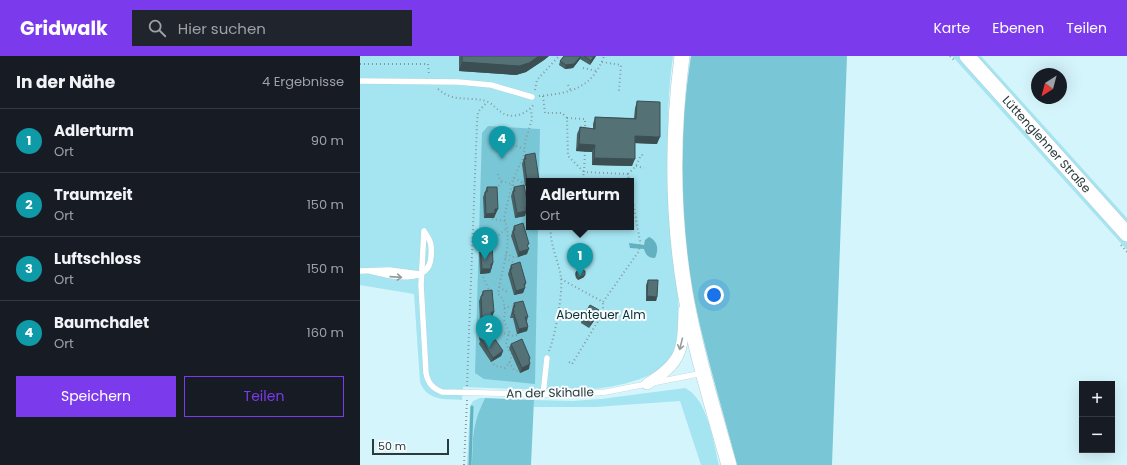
<!DOCTYPE html>
<html lang="de">
<head>
<meta charset="utf-8">
<style>
  :root { --surface:#171b24; --page:#20242c; --text:#f1f3f6; --muted:#9ea1a6; --line:#363941; --accent:#7c3aed }
  body { margin:0; font-family:Poppins,sans-serif; background:var(--page); color:var(--text) }
  .controls { position:absolute; right:12px; bottom:12px; display:grid; overflow:hidden; border-radius:0px; box-shadow:0 4px 16px #0002 }
  .controls button { width:36px; height:36px; display:grid; place-items:center; padding:0; border:0; border-bottom:1px solid var(--line); background:var(--surface); color:var(--text); font:20px sans-serif }
  .compass { position:absolute; left:671px; top:12px; width:36px; height:36px; border-radius:50%; background:var(--surface); box-shadow:0 4px 16px #0002; rotate:216deg }
  .scale { position:absolute; left:12px; bottom:10px; width:77px; box-sizing:border-box; padding-left:4px; border:2px solid #2d3a3c; border-top:0; font-size:11px; line-height:14px; white-space:nowrap; color:#2d3a3c; -webkit-text-stroke:3px #f7fdfe; paint-order:stroke }
  .you { position:absolute; left:354px; top:239px; width:14px; height:14px; margin:-10px; border:3px solid #fff; border-radius:50%; background:#1a73e8; box-shadow:0 0 0 6px #1a73e833 }
  .badge { display:grid; place-items:center; width:26px; height:26px; border-radius:50%; background:var(--accent); color:#fff; font-size:13px; font-weight:700 }
  .pin { position:absolute; translate:-50% -33px; filter:drop-shadow(0 1px 2px #0008) }
  .pin::after { content:''; position:absolute; top:21px; width:14px; height:12px; background:inherit; clip-path:polygon(0 0,100% 0,50% 100%) }
  .popup { position:absolute; left:166px; top:122px; width:108px; height:52px; box-sizing:border-box; display:grid; place-content:center; border-radius:0px; background:var(--surface); filter:drop-shadow(0 1px 3px #0005); font-size:13px; white-space:nowrap; color:var(--muted) }
  .popup b { font-size:15px; color:var(--text) }
  .popup::after { content:''; position:absolute; left:50%; top:100%; margin-left:-8px; border:8px solid transparent; border-top-color:var(--surface) }
  .list { margin:0; padding:0; list-style:none }
  h2 { display:flex; justify-content:space-between; align-items:center; height:52px; margin:0; padding:0 16px; font-size:17px }
  h2 small { font-size:13px; font-weight:400; color:var(--muted) }
  .list li { display:grid; grid-template-columns:26px 1fr auto; gap:12px; align-items:center; box-sizing:border-box; height:64px; padding:0 16px; border-top:1px solid var(--line) }
  .list b { display:block; font-size:15px; white-space:nowrap }
  .list p { margin:0; font-size:13px; white-space:nowrap; color:var(--muted) }
  .list em { font-size:13px; font-style:normal; color:var(--muted) }
  .actions { display:flex; gap:8px; padding:12px 16px }
  .actions a { flex:1; padding:9px 0; border:1px solid var(--accent); border-radius:0px; text-align:center; font-size:14px; color:var(--accent) }
  .actions .main { background:var(--accent); color:#fff }
  .icon { flex:none; width:22px; height:22px; fill:none; stroke:currentColor; stroke-width:2; stroke-linecap:round; stroke-linejoin:round }
  .map { position:relative; flex:none; width:767px; height:409px; overflow:hidden }
  header { display:flex; align-items:center; gap:24px; box-sizing:border-box; height:56px; padding:0 20px; background:var(--accent); color:#fff }
  header strong { font-size:19px }
  nav { display:flex; gap:22px; margin-inline-start:auto; font-size:14px }
  .search { width:280px; height:36px; background:var(--page); display:flex; align-items:center; gap:10px; box-sizing:border-box; padding:0 14px; border-radius:0px; color:var(--muted); font-size:15px }
  main { display:flex }
  aside { flex:1; background:var(--surface) }
  .map>svg:first-child { display:block }
  .green { fill:#a5e4f1; fill-rule:evenodd }
  .forest { fill:#79c7d6 }
  .water { fill:#63b1c0 }
  .lines { fill:none; stroke-linecap:round; stroke-linejoin:round }
  .stream { stroke:#63b1c0; stroke-width:3 }
  .lane-casing { stroke:#aeced4; stroke-width:6 }
  .street-casing { stroke:#aeced4; stroke-width:12 }
  .secondary-casing { stroke:#aeced4; stroke-width:16 }
  .path { stroke:#849ba0; stroke-width:2; stroke-dasharray:1 3; stroke-linecap:butt }
  .lane { stroke:#fff; stroke-width:5.5 }
  .street { stroke:#fff; stroke-width:11 }
  .secondary { stroke:#fff; stroke-width:15 }
  .wall { fill:#486165 }
  .shaded-wall { fill:#3b4f53 }
  .building { fill:#547176; stroke:#3b4f53 }
  .oneway { stroke:#969c9e }
  .labels { text-anchor:middle; stroke-width:4; stroke-linejoin:round; paint-order:stroke }
  .street-label { font-size:12px; fill:#2d3a3c; stroke:#f7fdfe }
  .park-label { font-size:12px; fill:#0a3238; stroke:#f7fdfe }
</style>
</head>
<body>
<header>
<strong>Gridwalk</strong>
<div class="search"><svg class="icon" aria-label="search" viewBox="0 0 24 24"><circle cx="10" cy="10" r="6"/><path d="M15 15l6 6"/></svg>Hier suchen</div>
<nav><a>Karte</a><a>Ebenen</a><a>Teilen</a></nav>
</header>
<main>
<aside>
<h2>In der Nähe<small>4 Ergebnisse</small></h2>
<ul class="list">
<li><span class="badge" style="background:#0f9aa8">1</span><div><b>Adlerturm</b><p>Ort</p></div><em>90 m</em></li>
<li><span class="badge" style="background:#0f9aa8">2</span><div><b>Traumzeit</b><p>Ort</p></div><em>150 m</em></li>
<li><span class="badge" style="background:#0f9aa8">3</span><div><b>Luftschloss</b><p>Ort</p></div><em>150 m</em></li>
<li><span class="badge" style="background:#0f9aa8">4</span><div><b>Baumchalet</b><p>Ort</p></div><em>160 m</em></li>
</ul>
<div class="actions"><a class="main">Speichern</a><a>Teilen</a></div>
</aside>
<div class="map">
<svg width="767" height="409" viewBox="0 0 767 409">
  <rect width="100%" height="100%" fill="#d5f5fc"/>
  <!-- green -->
  <path class="green" d="M 0,0 L 313,0 C 308,33 307,69 309,103 C 310,140 329,279 310,304 C 291,327 242,333 214,335 L 103,331 L 102,344 C 85,343 67,345 60,326 L 54,238 L 0,229 ZM 169,125 L 271,125 L 271,171 L 169,171 Z
    M 592,0 L 599,0 L 767,186 L 767,194 Z
    M 613,0 L 621,0 L 767,162 L 767,170 Z
    M 325,332 C 348,343 353,386 359,409 L 341,409 L 320,345 L 235,351 L 174,351 L 174,344 L 212,345 L 241,343 Z
    M 120,342 L 125,342 C 112,368 113,381 112,409 L 107,409 L 110,350 L 113,345 Z"/>
  <!-- forest -->
  <path class="forest" d="M 331,0 L 487,0 L 472,409 L 377,409 C 361,347 341,284 330,221 C 317,148 320,72 331,0 Z
    M 128,70 L 180,73 L 179,125 L 169,125 L 169,171 L 178,171 L 175,328 L 124,323 L 115,317 L 122,77 Z
    M 125,342 L 174,344 L 171,409 L 112,409 C 113,381 112,368 125,342 Z"/>
  <!-- water -->
  <path class="water" d="M 289,181 C 298,185 299,194 295,202 C 288,202 286,199 284,193 L 270,192 L 269,187 L 284,189 L 285,184 Z"/>
  <g class="lines">
    <!-- stream -->
    <path class="stream" d="M 110,409 L 112,351"/>
    <defs>
      <path id="lane" d="M 0,25 L 98,26 L 131,29 L 172,41
        M 64,175 L 61,229 L 66,317 C 68,327 72,332 82,336 L 214,339 L 246,336 L 343,317
        M 0,215 L 29,214 L 60,218
        M 10,215 C 29,220 69,230 71,201 C 72,189 71,185 64,175
        M 183,339 L 187,302"/>
      <path id="street" d="M 287,328 C 323,306 323,294 324,254"/>
      <g id="secondary">
        <path d="M 322,0 C 312,78 312,158 325,236 C 335,294 353,352 369,409"/>
        <path id="s1" d="M 607,0 L 767,178"/>
      </g>
    </defs>
    <!-- lane casing -->
    <use href="#lane" class="lane-casing"/>
    <!-- street casing -->
    <use href="#street" class="street-casing"/>
    <!-- secondary casing -->
    <use href="#secondary" class="secondary-casing"/>
    <!-- path -->
    <path class="path" d="M 590,0 L 595,5
      M 242,6 L 261,9 L 259,35
      M 0,8 L 68,8 L 69,19
      M 223,12 L 237,15
      M 208,29 L 211,35
      M 78,33 C 94,47 107,40 126,45 C 132,47 136,53 141,56 C 152,64 167,58 174,48
      M 175,34 L 177,24 L 199,0
      M 179,40 C 210,37 232,33 244,0
      M 183,40 L 185,57 L 202,57 L 207,62 L 208,100 L 224,116 L 222,125
      M 207,62 L 225,63 L 225,74
      M 133,84 L 148,87 L 164,93
      M 225,95 L 224,116 L 268,118 L 269,125
      M 276,110 L 284,112
      M 138,118 L 140,124 L 158,131
      M 268,118 L 276,110 L 281,99 L 283,99
      M 154,122 L 163,127
      M 136,133 L 142,125
      M 132,163 L 145,165
      M 131,188 L 133,184 L 147,172
      M 761,189 L 767,196
      M 146,197 L 152,201 L 160,201
      M 145,202 L 156,208
      M 123,221 L 130,236
      M 201,223 L 243,246 L 279,195 L 280,185 L 271,135
      M 139,231 L 149,237
      M 144,252 L 155,249
      M 123,267 L 131,273 L 153,280 L 157,279
      M 119,280 L 131,273
      M 189,295 C 195,280 203,238 201,222 C 199,205 189,188 191,171
      M 131,305 L 135,310 L 145,312 L 151,304 L 151,298 L 146,288 L 149,276 L 144,264 L 145,255 L 143,243 L 138,238 C 141,214 154,185 144,162 L 153,124 L 164,99 L 165,86 L 172,63 L 171,53
      M 149,306 L 154,314 L 158,315
      M 209,306 L 212,308 L 243,257 L 243,246
      M 107,330 L 117,67 L 118,56 L 127,46
      M 104,409 L 107,344"/>
    <!-- lane -->
    <use href="#lane" class="lane"/>
    <!-- street -->
    <use href="#street" class="street"/>
    <!-- secondary -->
    <use href="#secondary" class="secondary"/>
  </g>
  <!-- wall -->
  <path class="wall" d="M 99,0 L 189,0 L 184,4 L 166,16 L 156,19 L 99,15 Z
    M 204,0 L 236,0 L 230,9 L 220,3 L 213,12 L 205,13 L 199,9 L 200,5 Z
    M 277,45 L 297,88 L 275,87 L 272,110 L 232,109 L 232,96 L 216,95 L 217,78 L 220,71 L 233,73 L 233,68 L 235,61 L 274,62 L 275,52 Z
    M 165,99 L 179,124 L 178,125 L 169,125 L 165,130 L 162,108 Z
    M 127,131 L 136,158 L 135,158 L 134,162 L 124,162 L 123,141 Z
    M 154,131 L 168,150 L 165,160 L 155,162 L 151,140 Z
    M 154,170 L 168,191 L 167,198 L 158,201 L 151,180 Z
    M 122,187 L 133,207 L 130,217 L 120,218 L 119,196 Z
    M 151,209 L 166,227 L 163,237 L 154,239 L 148,218 Z
    M 216,216 L 224,221 L 218,224 L 216,222 L 215,218 Z
    M 288,224 L 297,241 L 296,245 L 286,245 L 286,229 Z
    M 123,235 L 134,256 L 130,266 L 120,266 L 119,245 Z
    M 154,247 L 168,261 L 167,265 L 168,271 L 167,275 L 157,278 L 153,262 L 150,262 Z
    M 239,254 L 238,259 L 229,272 L 221,267 L 222,262 Z
    M 120,278 L 143,295 L 141,300 L 131,306 L 119,288 L 120,285 L 119,283 Z
    M 151,288 L 170,302 L 169,306 L 169,313 L 160,317 L 149,292 Z"/>
  <!-- shaded-wall -->
  <path class="shaded-wall" d="M 179,0 L 189,0 L 184,4 L 166,16 L 156,19 L 99,15 L 102,6 Z
    M 221,0 L 220,3 L 213,12 L 205,13 L 206,9 Z
    M 234,0 L 236,0 L 230,9 L 231,5 Z
    M 275,80 L 300,81 L 297,88 L 273,87 Z
    M 219,88 L 235,89 L 232,96 L 216,95 Z
    M 234,102 L 275,103 L 272,110 L 232,109 Z
    M 179,124 L 178,125 L 169,125 L 169,129 L 165,130 L 167,125 Z
    M 135,153 L 138,153 L 134,162 L 124,162 L 126,158 Z
    M 166,155 L 165,160 L 155,162 L 157,157 Z
    M 169,193 L 167,198 L 158,201 L 159,196 Z
    M 133,207 L 130,217 L 120,218 L 122,213 Z
    M 225,219 L 224,221 L 218,224 L 219,222 Z
    M 165,232 L 163,237 L 154,239 L 156,235 Z
    M 287,240 L 297,241 L 296,245 L 286,245 Z
    M 239,254 L 238,259 L 229,272 L 231,268 Z
    M 131,256 L 134,256 L 130,266 L 120,266 L 122,261 Z
    M 168,271 L 167,275 L 157,278 L 159,273 Z
    M 143,295 L 141,300 L 131,306 L 133,302 Z
    M 170,308 L 169,313 L 160,317 L 162,312 Z"/>
  <!-- building -->
  <path class="building" d="M 102,0 L 179,0 L 169,7 L 159,10 L 102,6 Z
    M 204,0 L 221,0 L 214,8 L 206,9 L 200,5 Z
    M 224,0 L 234,0 L 231,5 Z
    M 277,45 L 300,46 L 300,81 L 275,80 L 275,103 L 234,102 L 235,89 L 219,88 L 220,71 L 235,73 L 235,61 L 276,63 Z
    M 175,97 L 179,124 L 167,125 L 164,103 L 166,103 L 165,99 Z
    M 164,129 L 168,150 L 166,151 L 166,155 L 157,157 L 153,135 L 155,135 L 154,131 Z
    M 127,131 L 137,131 L 138,153 L 135,153 L 135,157 L 126,158 L 125,136 L 127,136 Z
    M 163,167 L 169,188 L 167,189 L 169,193 L 159,196 L 153,175 L 155,174 L 154,170 Z
    M 132,186 L 133,207 L 131,208 L 131,213 L 122,213 L 120,191 L 123,191 L 122,187 Z
    M 160,206 L 166,227 L 164,228 L 165,232 L 156,235 L 150,213 L 152,213 L 151,209 Z
    M 221,213 L 225,215 L 225,219 L 219,222 L 217,220 L 216,216 Z
    M 288,224 L 298,224 L 297,241 L 287,240 Z
    M 132,234 L 134,256 L 131,256 L 132,261 L 122,261 L 121,240 L 123,239 L 123,235 Z
    M 163,245 L 168,261 L 165,261 L 168,271 L 159,273 L 154,258 L 152,257 L 154,256 L 153,252 L 155,251 L 154,247 Z
    M 230,249 L 239,254 L 231,268 L 222,262 Z
    M 128,273 L 143,295 L 133,302 L 121,283 L 123,282 L 120,278 Z
    M 162,283 L 170,302 L 169,304 L 170,308 L 162,312 L 151,288 Z"/>
  <!-- one-way arrows -->
  <defs><path id="oneway-shaft" d="M-6 0H5M1.5-3L5.5 0L1.5 3" fill="none" stroke-width="1.6" stroke-linecap="round" stroke-linejoin="round"/></defs>
  <g class="oneway">
    <use href="#oneway-shaft" transform="translate(36 221) rotate(4)"/>
    <use href="#oneway-shaft" transform="translate(321 288) rotate(104)"/>
  </g>
  <g class="labels">
    <!-- street labels -->
    <g class="street-label">
      <text dy="4" stroke="none"><textPath href="#s1" startOffset="119">Lüttenglehner Straße</textPath></text>
      <text transform="translate(190 337) rotate(-1)" y="4">An der Skihalle</text>
    </g>
    <!-- park labels -->
    <g class="park-label">
      <text x="241" y="263">Abenteuer Alm</text>
    </g>
  </g>
</svg>
<div class="controls">
<button>+</button>
<button>−</button>
</div>
<svg class="compass" viewBox="-18 -18 36 36"><path d="M0-13l5 13h-10z" fill="#e53935"/><path d="M0 13l5-13h-10z" fill="#9ea1a6"/></svg>
<div class="scale">50 m</div>
<div class="you"></div>
<div class="pin badge" style="left:220px;top:220px;background:#0f9aa8">1</div>
<div class="popup"><b>Adlerturm</b>Ort</div>
<div class="pin badge" style="left:129px;top:292px;background:#0f9aa8">2</div>
<div class="pin badge" style="left:125px;top:204px;background:#0f9aa8">3</div>
<div class="pin badge" style="left:142px;top:103px;background:#0f9aa8">4</div>
</div>
</main>
</body>
</html>
